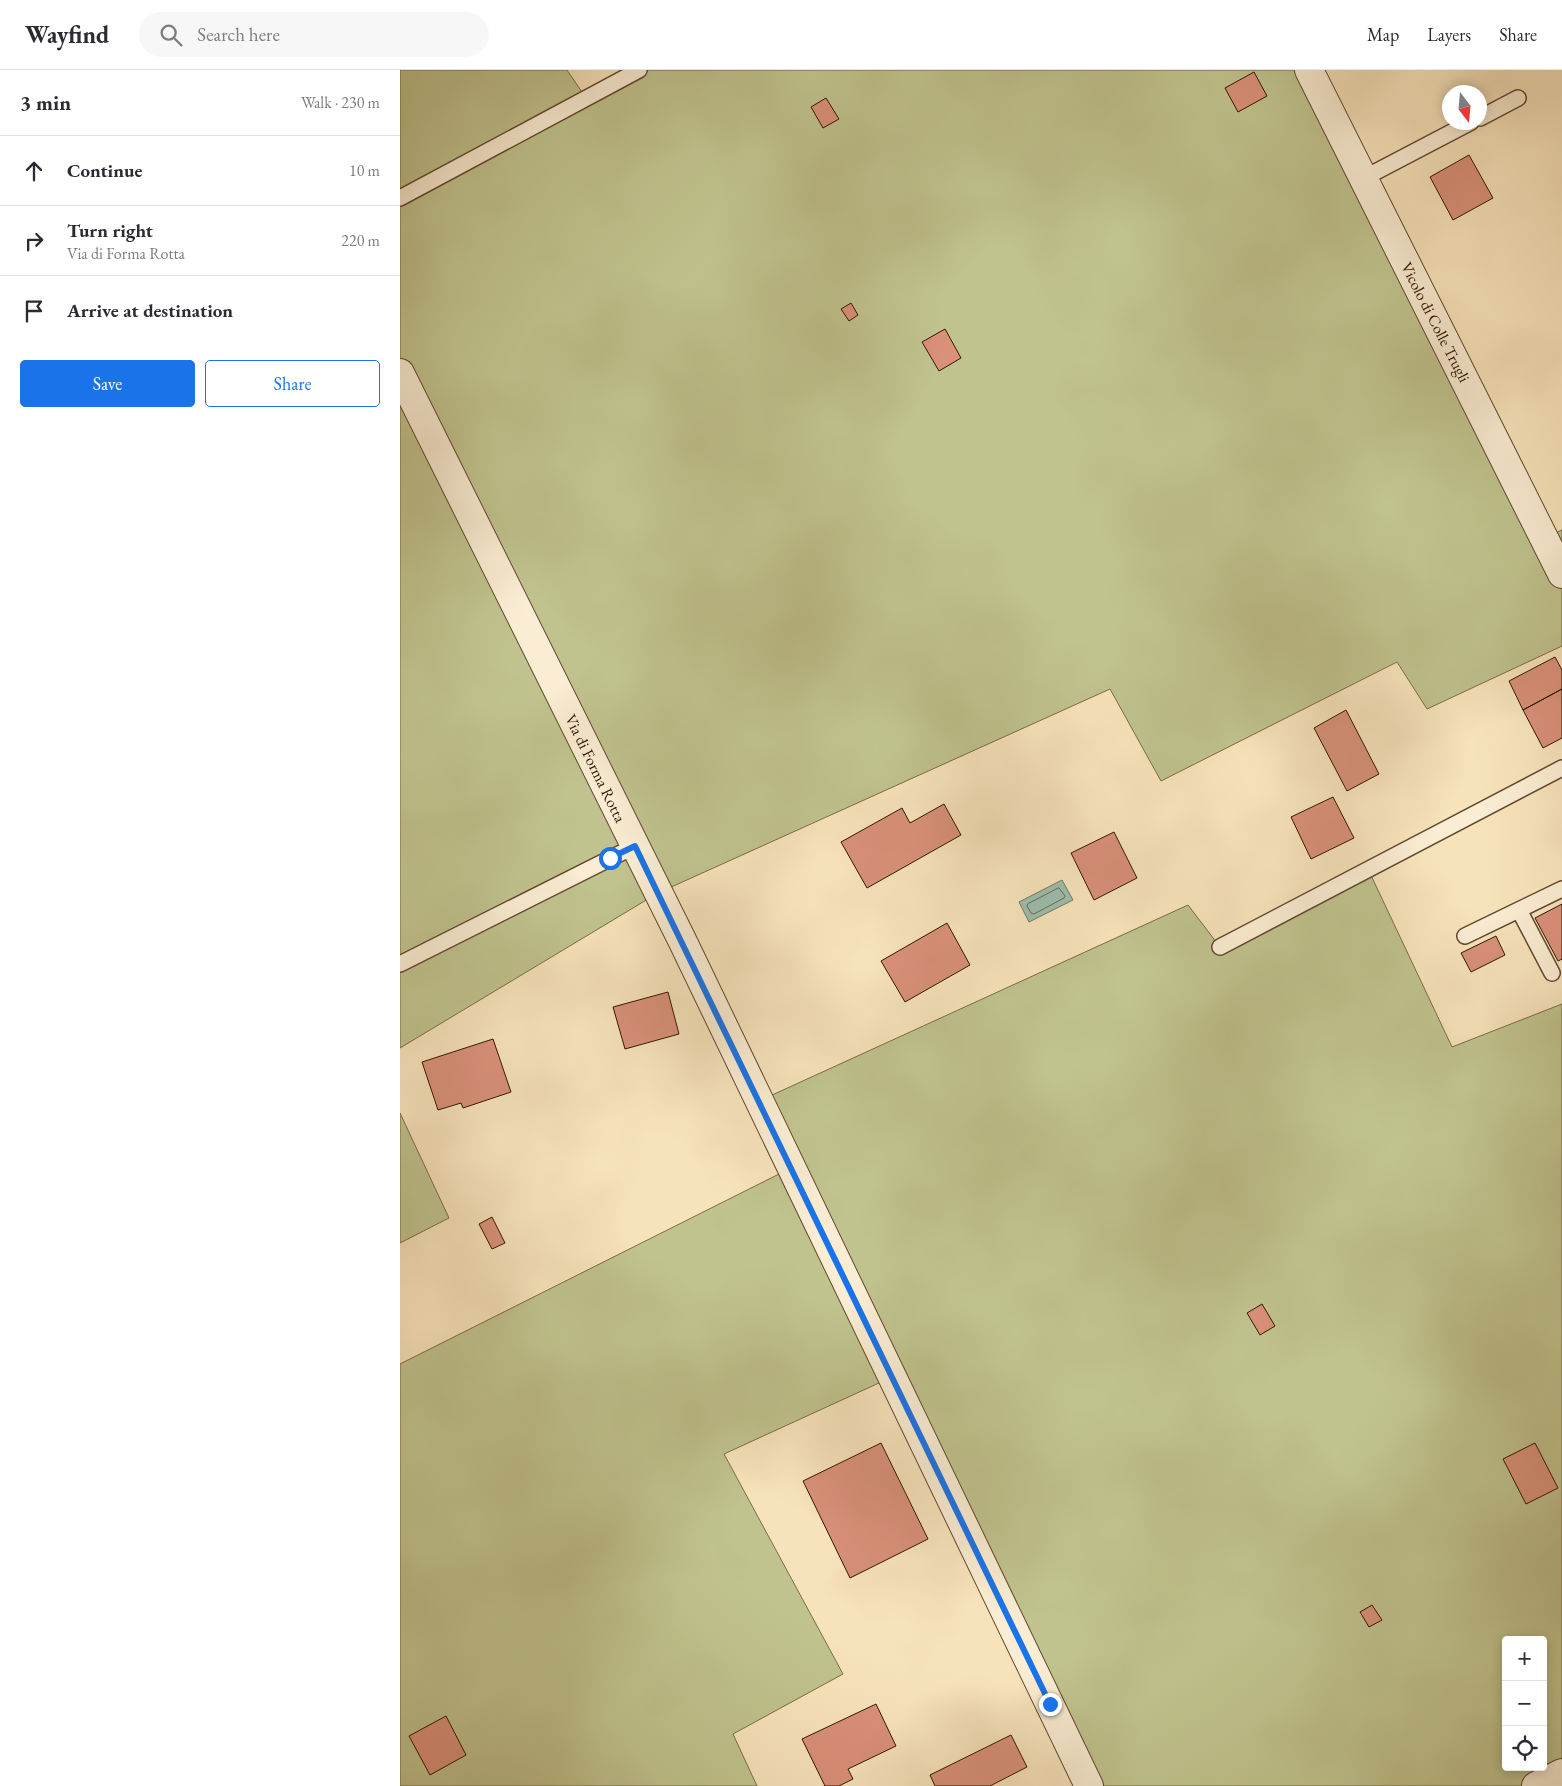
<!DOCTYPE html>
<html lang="en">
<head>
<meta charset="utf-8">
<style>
  :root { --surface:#fff; --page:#f7f7f7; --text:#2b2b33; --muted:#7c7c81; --line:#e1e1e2; --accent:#1a73e8 }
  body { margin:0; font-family:"EB Garamond",serif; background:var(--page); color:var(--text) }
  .controls { position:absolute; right:15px; bottom:15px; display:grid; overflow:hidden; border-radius:5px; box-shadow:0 2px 12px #0003 }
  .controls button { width:45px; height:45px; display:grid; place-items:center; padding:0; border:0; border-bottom:1px solid var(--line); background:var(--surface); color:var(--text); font:25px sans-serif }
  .compass { position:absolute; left:1042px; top:15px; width:45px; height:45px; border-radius:50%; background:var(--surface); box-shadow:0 2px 12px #0003; rotate:164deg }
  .stop { position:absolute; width:15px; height:15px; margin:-11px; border:4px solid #1a73e8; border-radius:50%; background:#fff }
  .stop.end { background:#1a73e8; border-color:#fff; box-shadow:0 1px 5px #0008 }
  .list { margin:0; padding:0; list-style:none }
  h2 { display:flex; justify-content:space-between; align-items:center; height:65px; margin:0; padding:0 20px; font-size:21px }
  h2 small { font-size:16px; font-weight:400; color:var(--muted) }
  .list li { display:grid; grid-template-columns:32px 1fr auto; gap:15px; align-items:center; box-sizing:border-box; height:70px; padding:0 20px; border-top:1px solid var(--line) }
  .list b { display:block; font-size:19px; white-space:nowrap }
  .list p { margin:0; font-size:16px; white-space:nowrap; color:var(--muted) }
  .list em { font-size:16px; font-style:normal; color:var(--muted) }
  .actions { display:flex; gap:10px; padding:15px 20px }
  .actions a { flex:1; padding:11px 0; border:1px solid var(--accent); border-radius:5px; text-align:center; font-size:18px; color:var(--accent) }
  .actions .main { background:var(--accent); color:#fff }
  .icon { flex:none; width:28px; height:28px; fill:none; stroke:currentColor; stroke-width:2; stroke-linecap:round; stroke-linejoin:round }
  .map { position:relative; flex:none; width:1162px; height:1716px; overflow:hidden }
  header { display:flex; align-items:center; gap:30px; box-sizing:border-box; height:70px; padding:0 25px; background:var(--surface); border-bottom:1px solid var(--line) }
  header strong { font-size:24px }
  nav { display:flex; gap:28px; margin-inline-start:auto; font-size:18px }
  .search { width:350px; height:45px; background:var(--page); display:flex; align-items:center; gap:12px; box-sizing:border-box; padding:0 18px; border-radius:28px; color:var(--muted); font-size:19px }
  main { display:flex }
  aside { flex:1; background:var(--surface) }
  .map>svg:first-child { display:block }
  .green { fill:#c0c38e; stroke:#796c47; fill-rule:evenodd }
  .water { fill:#9dbeae; stroke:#727a68 }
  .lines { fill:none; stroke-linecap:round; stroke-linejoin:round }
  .shore { stroke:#686a57; stroke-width:1 }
  .building { fill:#d99179; stroke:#321500 }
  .service-casing { stroke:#63482f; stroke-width:18 }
  .minor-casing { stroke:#63482f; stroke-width:30 }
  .service { stroke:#faedd3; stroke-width:15 }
  .minor { stroke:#faedd3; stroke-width:28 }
  .route { stroke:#1a73e8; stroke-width:6 }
  .labels { text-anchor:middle; stroke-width:4; stroke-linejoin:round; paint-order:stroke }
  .street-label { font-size:16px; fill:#321500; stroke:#faedd3 }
</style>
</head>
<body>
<header>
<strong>Wayfind</strong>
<div class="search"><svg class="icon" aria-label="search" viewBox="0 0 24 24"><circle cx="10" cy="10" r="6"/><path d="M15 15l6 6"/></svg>Search here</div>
<nav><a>Map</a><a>Layers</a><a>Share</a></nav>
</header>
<main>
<aside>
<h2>3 min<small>Walk · 230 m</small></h2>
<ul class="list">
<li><svg class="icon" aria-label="ahead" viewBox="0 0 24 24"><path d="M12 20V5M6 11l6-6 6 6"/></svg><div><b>Continue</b></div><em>10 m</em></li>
<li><svg class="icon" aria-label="right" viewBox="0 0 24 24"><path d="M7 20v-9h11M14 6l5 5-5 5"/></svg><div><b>Turn right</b><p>Via di Forma Rotta</p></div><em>220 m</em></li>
<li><svg class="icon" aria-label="arrive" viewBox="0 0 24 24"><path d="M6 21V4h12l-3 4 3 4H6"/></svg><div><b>Arrive at destination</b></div></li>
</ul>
<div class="actions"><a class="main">Save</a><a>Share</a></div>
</aside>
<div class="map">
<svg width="1162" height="1716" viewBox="0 0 1162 1716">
  <rect width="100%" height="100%" fill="#f7e3bb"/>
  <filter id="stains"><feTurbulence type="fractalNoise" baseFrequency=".004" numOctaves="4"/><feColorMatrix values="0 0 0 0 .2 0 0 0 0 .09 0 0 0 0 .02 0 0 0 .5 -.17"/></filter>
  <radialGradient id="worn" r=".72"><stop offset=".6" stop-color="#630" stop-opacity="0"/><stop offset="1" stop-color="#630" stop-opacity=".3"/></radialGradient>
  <!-- green -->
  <path class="green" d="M 0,0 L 167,0 L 186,28 L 239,0 L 909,0 L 1144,468 L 1162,460 L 1162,576 L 1027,639 L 997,592 L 761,711 L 710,619 L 258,823 L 0,978 Z
    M 968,799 L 1052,977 L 1162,934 L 1162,1703 L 1136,1716 L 689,1716 L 492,1307 L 324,1384 L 443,1604 L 333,1664 L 357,1716 L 0,1716 L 0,1294 L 391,1098 L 359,1031 L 788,835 L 820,877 ZM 1106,1570 L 1143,1570 L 1143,1697 L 1106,1697 Z
    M 0,1043 L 49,1148 L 0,1173 Z"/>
  <!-- water -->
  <path class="water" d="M 662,810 L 673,830 L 629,852 L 619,832 Z"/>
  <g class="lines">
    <!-- shore -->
    <path class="shore" d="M 659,818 L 665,826 L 664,828 L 634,844 L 631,843 L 627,836 L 628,834 Z"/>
  </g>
  <!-- building -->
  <path class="building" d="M 854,2 L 867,26 L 838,42 L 825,18 Z
    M 426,28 L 439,49 L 423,58 L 411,37 Z
    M 1069,85 L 1093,128 L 1053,150 L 1030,107 Z
    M 451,233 L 458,245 L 449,251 L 441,239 Z
    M 545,259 L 561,288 L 539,301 L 522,272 Z
    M 1155,587 L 1162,600 L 1162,619 L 1123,640 L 1109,611 Z
    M 1162,619 L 1162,668 L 1143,678 L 1123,640 Z
    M 946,640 L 979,704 L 947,721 L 914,658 Z
    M 933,727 L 954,768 L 911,789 L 891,747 Z
    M 544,734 L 561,765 L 467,818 L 441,772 L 502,738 L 510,753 Z
    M 714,762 L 737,808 L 694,830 L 671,783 Z
    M 1162,834 L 1162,889 L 1158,891 L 1135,848 Z
    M 547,853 L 570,895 L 505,932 L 481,891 Z
    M 1096,866 L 1105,885 L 1071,902 L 1061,883 Z
    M 268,922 L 279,964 L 225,979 L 213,937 Z
    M 93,969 L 111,1022 L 63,1038 L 61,1033 L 38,1040 L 22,992 Z
    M 92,1147 L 105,1173 L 92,1179 L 79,1154 Z
    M 862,1234 L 875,1256 L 860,1265 L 847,1243 Z
    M 481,1373 L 528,1469 L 450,1508 L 403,1411 Z
    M 1135,1373 L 1158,1418 L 1126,1434 L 1103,1389 Z
    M 972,1535 L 982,1550 L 969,1557 L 960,1542 Z
    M 476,1634 L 496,1676 L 448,1699 L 453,1709 L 439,1716 L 425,1716 L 402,1669 Z
    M 46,1646 L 66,1685 L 30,1705 L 9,1666 Z
    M 611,1665 L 627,1697 L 590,1716 L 535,1716 L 530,1705 Z"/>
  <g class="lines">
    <defs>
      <path id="service" d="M 1080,48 L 1118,28
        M 964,108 L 1071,52
        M 0,128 L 239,0
        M 1119,840 L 1152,903
        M 1065,866 L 1162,819
        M 820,877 L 1162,698
        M 0,894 L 235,776"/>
      <path id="minor" d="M 909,0 L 1162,504
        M 0,303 L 282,870 L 689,1716
        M 1136,1716 L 1162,1703"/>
    </defs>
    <!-- service casing -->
    <use href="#service" class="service-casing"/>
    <!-- minor casing -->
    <use href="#minor" class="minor-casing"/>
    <!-- service -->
    <use href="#service" class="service"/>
    <!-- minor -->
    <use href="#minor" class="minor"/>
  </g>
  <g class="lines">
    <!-- route -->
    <path class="route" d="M 210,788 L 235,776 L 650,1634"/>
  </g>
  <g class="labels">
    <!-- street labels -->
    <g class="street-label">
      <text transform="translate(1036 252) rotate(63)" y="6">Vicolo di Colle Trugli</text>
      <text transform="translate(196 698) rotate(64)" y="6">Via di Forma Rotta</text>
    </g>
  </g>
  <rect width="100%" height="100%" filter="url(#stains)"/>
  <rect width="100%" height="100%" fill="url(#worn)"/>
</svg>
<div class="controls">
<button>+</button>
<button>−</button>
<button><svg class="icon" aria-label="locate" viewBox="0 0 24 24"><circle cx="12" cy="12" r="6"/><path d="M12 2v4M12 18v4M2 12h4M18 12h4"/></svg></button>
</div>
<svg class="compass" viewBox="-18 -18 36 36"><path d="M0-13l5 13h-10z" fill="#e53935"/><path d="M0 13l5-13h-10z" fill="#7c7c81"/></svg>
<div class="stop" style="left:210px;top:788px"></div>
<div class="stop end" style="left:650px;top:1634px"></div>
</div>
</main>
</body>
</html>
